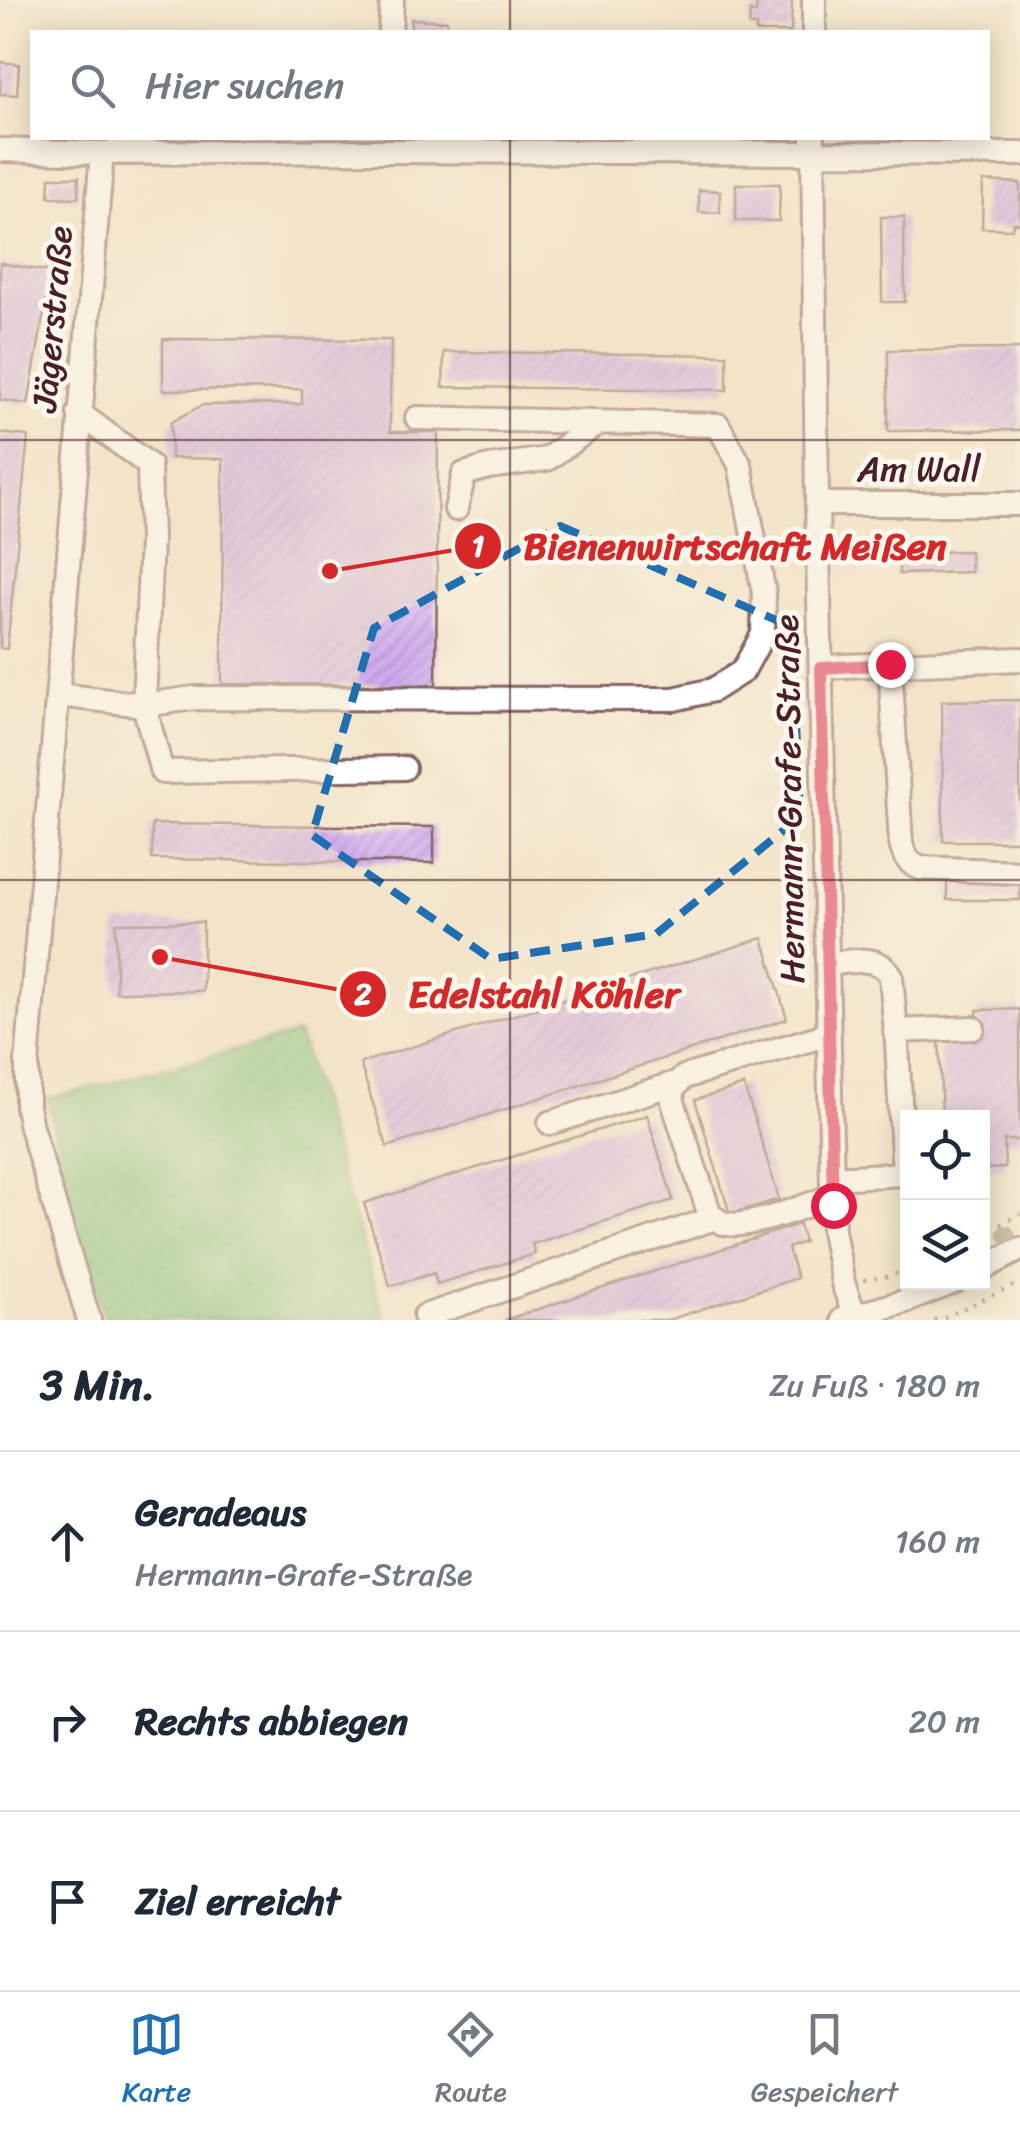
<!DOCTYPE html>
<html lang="de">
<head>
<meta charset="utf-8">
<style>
  :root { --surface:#fff; --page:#f6f6f7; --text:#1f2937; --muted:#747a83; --line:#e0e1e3; --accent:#1f6fb2 }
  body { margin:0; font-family:Sriracha,sans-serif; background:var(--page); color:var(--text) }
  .controls { position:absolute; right:30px; bottom:30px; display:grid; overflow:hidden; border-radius:0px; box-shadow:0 5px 25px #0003 }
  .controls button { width:90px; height:90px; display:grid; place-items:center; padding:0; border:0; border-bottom:2px solid var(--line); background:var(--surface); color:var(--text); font:50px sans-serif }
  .stop { position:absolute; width:30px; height:30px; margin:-22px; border:8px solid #e11d48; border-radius:50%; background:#fff }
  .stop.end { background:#e11d48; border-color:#fff; box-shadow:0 2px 10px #0008 }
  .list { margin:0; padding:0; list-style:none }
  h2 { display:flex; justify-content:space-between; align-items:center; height:130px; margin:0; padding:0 40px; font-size:42px }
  h2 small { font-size:32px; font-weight:400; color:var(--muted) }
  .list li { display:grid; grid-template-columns:65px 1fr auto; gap:30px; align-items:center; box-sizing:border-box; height:180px; padding:0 40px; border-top:2px solid var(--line) }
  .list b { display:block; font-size:38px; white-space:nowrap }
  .list p { margin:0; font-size:32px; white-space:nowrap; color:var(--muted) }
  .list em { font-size:32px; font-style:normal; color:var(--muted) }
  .icon { flex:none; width:55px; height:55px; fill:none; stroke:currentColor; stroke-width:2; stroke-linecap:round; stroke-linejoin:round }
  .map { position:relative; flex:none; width:1020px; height:1320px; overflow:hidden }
  .search { position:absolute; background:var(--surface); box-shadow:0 5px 25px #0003; left:30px; right:30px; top:30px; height:110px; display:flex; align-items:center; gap:25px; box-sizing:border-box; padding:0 35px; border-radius:0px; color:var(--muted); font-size:38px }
  .sheet { height:670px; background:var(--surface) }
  nav { display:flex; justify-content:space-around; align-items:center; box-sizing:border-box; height:140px; border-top:2px solid var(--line); background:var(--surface); font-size:28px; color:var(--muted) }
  nav a { display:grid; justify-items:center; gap:5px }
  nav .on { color:var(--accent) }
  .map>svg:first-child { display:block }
  .grass { fill:url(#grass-dots); stroke:#677356; stroke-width:2.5 }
  .building { fill:url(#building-hatch) }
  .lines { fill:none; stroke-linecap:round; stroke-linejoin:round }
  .minor-casing { stroke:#856462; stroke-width:28 }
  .path { stroke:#856462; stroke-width:4; stroke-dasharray:2.5 8; stroke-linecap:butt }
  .minor { stroke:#fff; stroke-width:22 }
  .tree { fill:#9f9380 }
  .route { stroke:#e11d48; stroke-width:12 }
  .marked { fill:none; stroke:#1f6fb2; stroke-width:8; stroke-dasharray:20 12; stroke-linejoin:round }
  .grid { fill:none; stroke:#4a1f2b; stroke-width:2.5; stroke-opacity:0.55 }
  .labels { text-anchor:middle; stroke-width:10; stroke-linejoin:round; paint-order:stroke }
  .street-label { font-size:35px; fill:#4a1f2b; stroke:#fbf7ec }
  .leader { fill:none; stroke:#d62828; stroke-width:4 }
  .callout-dot { fill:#d62828; stroke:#fbf7ec; stroke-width:4 }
  .mark-label { font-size:30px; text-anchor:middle; font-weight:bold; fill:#fff }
  .callout-label { font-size:38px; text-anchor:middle; font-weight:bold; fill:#d62828; stroke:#fbf7ec; stroke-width:10; stroke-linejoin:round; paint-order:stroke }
</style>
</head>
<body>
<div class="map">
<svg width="1020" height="1320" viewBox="0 0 1020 1320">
  <defs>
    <pattern id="grass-dots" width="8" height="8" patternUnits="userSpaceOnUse" patternTransform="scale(2.5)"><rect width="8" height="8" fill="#84c781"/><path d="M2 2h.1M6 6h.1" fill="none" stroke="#74aa70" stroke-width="1.8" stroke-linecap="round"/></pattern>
    <pattern id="building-hatch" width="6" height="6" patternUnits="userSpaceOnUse" patternTransform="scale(2.5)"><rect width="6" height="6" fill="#cfa8f0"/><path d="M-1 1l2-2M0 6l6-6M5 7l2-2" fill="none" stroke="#aa88c3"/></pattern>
  </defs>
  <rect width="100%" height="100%" fill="#fbf7ec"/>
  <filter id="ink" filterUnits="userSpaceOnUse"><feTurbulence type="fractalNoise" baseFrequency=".01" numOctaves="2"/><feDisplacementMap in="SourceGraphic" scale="20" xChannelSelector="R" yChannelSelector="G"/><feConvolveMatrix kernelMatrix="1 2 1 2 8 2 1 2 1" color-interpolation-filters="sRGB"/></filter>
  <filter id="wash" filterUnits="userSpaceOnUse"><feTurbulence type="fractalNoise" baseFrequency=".0048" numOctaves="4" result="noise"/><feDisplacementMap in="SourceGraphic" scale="40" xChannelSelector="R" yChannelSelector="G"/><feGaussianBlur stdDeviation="2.25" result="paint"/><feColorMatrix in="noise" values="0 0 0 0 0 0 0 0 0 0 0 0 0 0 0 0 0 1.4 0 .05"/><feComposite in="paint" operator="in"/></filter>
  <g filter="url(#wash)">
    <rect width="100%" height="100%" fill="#f3e4c9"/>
    <!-- grass -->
    <path class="grass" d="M 298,1034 L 385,1320 L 105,1320 L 69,1205 L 48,1099 Z"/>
    <g id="blocks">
      <!-- building -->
      <path class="building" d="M 757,0 L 792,0 L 791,32 L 756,32 L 756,26 L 749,26 L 750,12 L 756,13 Z
        M 411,19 L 447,21 L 447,32 L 411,32 Z
        M 0,62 L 19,64 L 17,95 L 0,94 Z
        M 50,177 L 79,177 L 78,198 L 49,197 Z
        M 983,181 L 1020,183 L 1020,223 L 1013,223 L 1012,229 L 982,228 Z
        M 736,184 L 780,184 L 779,221 L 736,221 Z
        M 699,190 L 720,191 L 720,213 L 699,212 Z
        M 881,217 L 904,217 L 905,302 L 882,302 Z
        M 0,263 L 51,272 L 28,404 L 0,400 Z
        M 163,339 L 391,340 L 390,432 L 438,432 L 436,685 L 222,684 L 223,459 L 171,458 L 171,422 L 203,405 L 302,404 L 302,389 L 163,390 Z
        M 1020,349 L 1020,430 L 888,431 L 888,350 Z
        M 444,352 L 727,355 L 727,390 L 443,387 Z
        M 0,433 L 28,436 L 7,649 L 0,648 Z
        M 970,551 L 971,572 L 899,574 L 899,553 Z
        M 1020,700 L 1020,841 L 943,841 L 942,701 Z
        M 152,824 L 434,827 L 434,863 L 152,859 Z
        M 947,877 L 1020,877 L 1020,900 L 947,900 Z
        M 203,922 L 203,991 L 116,992 L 116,923 Z
        M 763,938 L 787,1019 L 387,1147 L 360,1063 Z
        M 1020,1009 L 1020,1140 L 1004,1140 L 1005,1168 L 982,1169 L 982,1118 L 942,1118 L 939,1037 L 978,1037 L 977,1010 Z
        M 744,1085 L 779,1199 L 730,1214 L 695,1100 Z
        M 647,1115 L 673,1200 L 532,1244 L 535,1254 L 437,1284 L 434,1273 L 390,1286 L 364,1203 Z
        M 799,1224 L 804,1242 L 788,1248 L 797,1278 L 668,1320 L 505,1320 Z"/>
    </g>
  </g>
  <g filter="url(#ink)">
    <use href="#blocks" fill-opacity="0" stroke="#856462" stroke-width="2.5"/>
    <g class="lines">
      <defs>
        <path id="minor" d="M 390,32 L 392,0
          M 814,32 L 814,0
          M 813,138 L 817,504 L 833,1231 L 843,1283 L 856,1320
          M 0,150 L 102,153 L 381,151 L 1020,154
          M 79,413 L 149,465 L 151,540 L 144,705 L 194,698 L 674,699 L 713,690 L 743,671 L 763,634 L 764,593 L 740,465 L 718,425 L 417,418
          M 817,504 L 1020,504
          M 456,509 L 464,474 L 489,467 L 547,459 L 599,422
          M 890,664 L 901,843 C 903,855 909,864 920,868 L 1020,872
          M 821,667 L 1020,659
          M 58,695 L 144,705 L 162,772 L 404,768
          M 828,964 C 849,962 879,953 891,976 L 897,1044 L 904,1174 L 832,1178
          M 895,1031 L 973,1028
          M 829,1034 L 684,1077 L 672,1090 L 673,1102 L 710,1215 C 714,1217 719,1222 723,1223 C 746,1231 809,1204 833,1196
          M 550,1123 L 679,1082
          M 982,1269 L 1020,1249
          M 425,1316 L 715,1218
          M 843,1319 L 903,1302 L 954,1282
          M 89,1320 L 31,1127 L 27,1107 L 27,1064 L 102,153"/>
      </defs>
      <!-- minor casing -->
      <use href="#minor" class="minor-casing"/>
      <!-- path -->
      <path class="path" d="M 982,1235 L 1020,1214
        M 864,1280 L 890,1276 L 908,1269
        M 934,1320 L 945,1317 L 1020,1283"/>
      <!-- minor -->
      <use href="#minor" class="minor"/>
    </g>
    <!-- trees -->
    <circle class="tree" cx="1006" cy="1234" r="9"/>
  </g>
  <g class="lines" filter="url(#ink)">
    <!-- route -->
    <path class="route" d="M 833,1205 L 821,668 L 890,664"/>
  </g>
  <!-- marked area -->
  <path d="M0 0H1020V1320H0ZM 560,526 L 792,627 L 800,817 L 656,934 L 491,959 L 312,835 L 374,628 Z" fill="#f3e4c9" fill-opacity=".55" fill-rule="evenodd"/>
  <path class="marked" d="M 560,526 L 792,627 L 800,817 L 656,934 L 491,959 L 312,835 L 374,628 Z"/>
  <!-- grid -->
  <path class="grid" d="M 510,0 L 510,32M 510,138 L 510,1320M 0,440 L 1020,440M 0,880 L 1020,880"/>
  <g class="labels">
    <!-- street labels -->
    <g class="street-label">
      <text transform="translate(52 319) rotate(-85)" y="12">Jägerstraße</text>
      <text x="919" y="481">Am Wall</text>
      <text transform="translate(789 799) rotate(-91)" y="12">Hermann-Grafe-Straße</text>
    </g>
  </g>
  <!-- callouts -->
  <path class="leader" d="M330 571L478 546M160 957L363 994"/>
  <g class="callout-dot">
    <circle cx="330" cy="571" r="10"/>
    <circle cx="160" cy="957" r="10"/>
    <circle cx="478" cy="546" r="25"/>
    <circle cx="363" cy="994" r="25"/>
  </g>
  <g class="mark-label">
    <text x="478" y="556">1</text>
    <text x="363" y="1004">2</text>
  </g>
  <g class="callout-label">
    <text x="735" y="559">Bienenwirtschaft Meißen</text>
    <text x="544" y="1007">Edelstahl Köhler</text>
  </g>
</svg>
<div class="controls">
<button><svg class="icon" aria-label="locate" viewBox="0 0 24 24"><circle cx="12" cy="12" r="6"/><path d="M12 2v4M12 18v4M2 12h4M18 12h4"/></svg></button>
<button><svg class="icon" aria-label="layers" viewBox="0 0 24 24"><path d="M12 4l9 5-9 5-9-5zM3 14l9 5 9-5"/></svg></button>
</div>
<div class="stop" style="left:833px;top:1205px"></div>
<div class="stop end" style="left:890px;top:664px"></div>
<div class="search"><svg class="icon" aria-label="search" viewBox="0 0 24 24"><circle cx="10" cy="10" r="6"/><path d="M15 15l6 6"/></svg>Hier suchen</div>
</div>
<section class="sheet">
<h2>3 Min.<small>Zu Fuß · 180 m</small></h2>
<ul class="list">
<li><svg class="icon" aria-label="ahead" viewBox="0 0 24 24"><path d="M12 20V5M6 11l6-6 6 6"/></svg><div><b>Geradeaus</b><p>Hermann-Grafe-Straße</p></div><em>160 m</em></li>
<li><svg class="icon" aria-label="right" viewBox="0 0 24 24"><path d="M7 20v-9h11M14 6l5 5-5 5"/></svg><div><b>Rechts abbiegen</b></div><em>20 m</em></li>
<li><svg class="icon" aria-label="arrive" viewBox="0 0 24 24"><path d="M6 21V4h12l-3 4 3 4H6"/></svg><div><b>Ziel erreicht</b></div></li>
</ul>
</section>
<nav>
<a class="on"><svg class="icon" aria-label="map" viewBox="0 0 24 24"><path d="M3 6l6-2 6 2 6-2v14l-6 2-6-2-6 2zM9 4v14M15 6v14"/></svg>Karte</a>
<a><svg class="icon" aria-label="directions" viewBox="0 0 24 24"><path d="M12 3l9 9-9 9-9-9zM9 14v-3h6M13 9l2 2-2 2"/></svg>Route</a>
<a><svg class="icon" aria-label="saved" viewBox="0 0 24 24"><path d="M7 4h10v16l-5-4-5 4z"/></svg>Gespeichert</a>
</nav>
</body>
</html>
